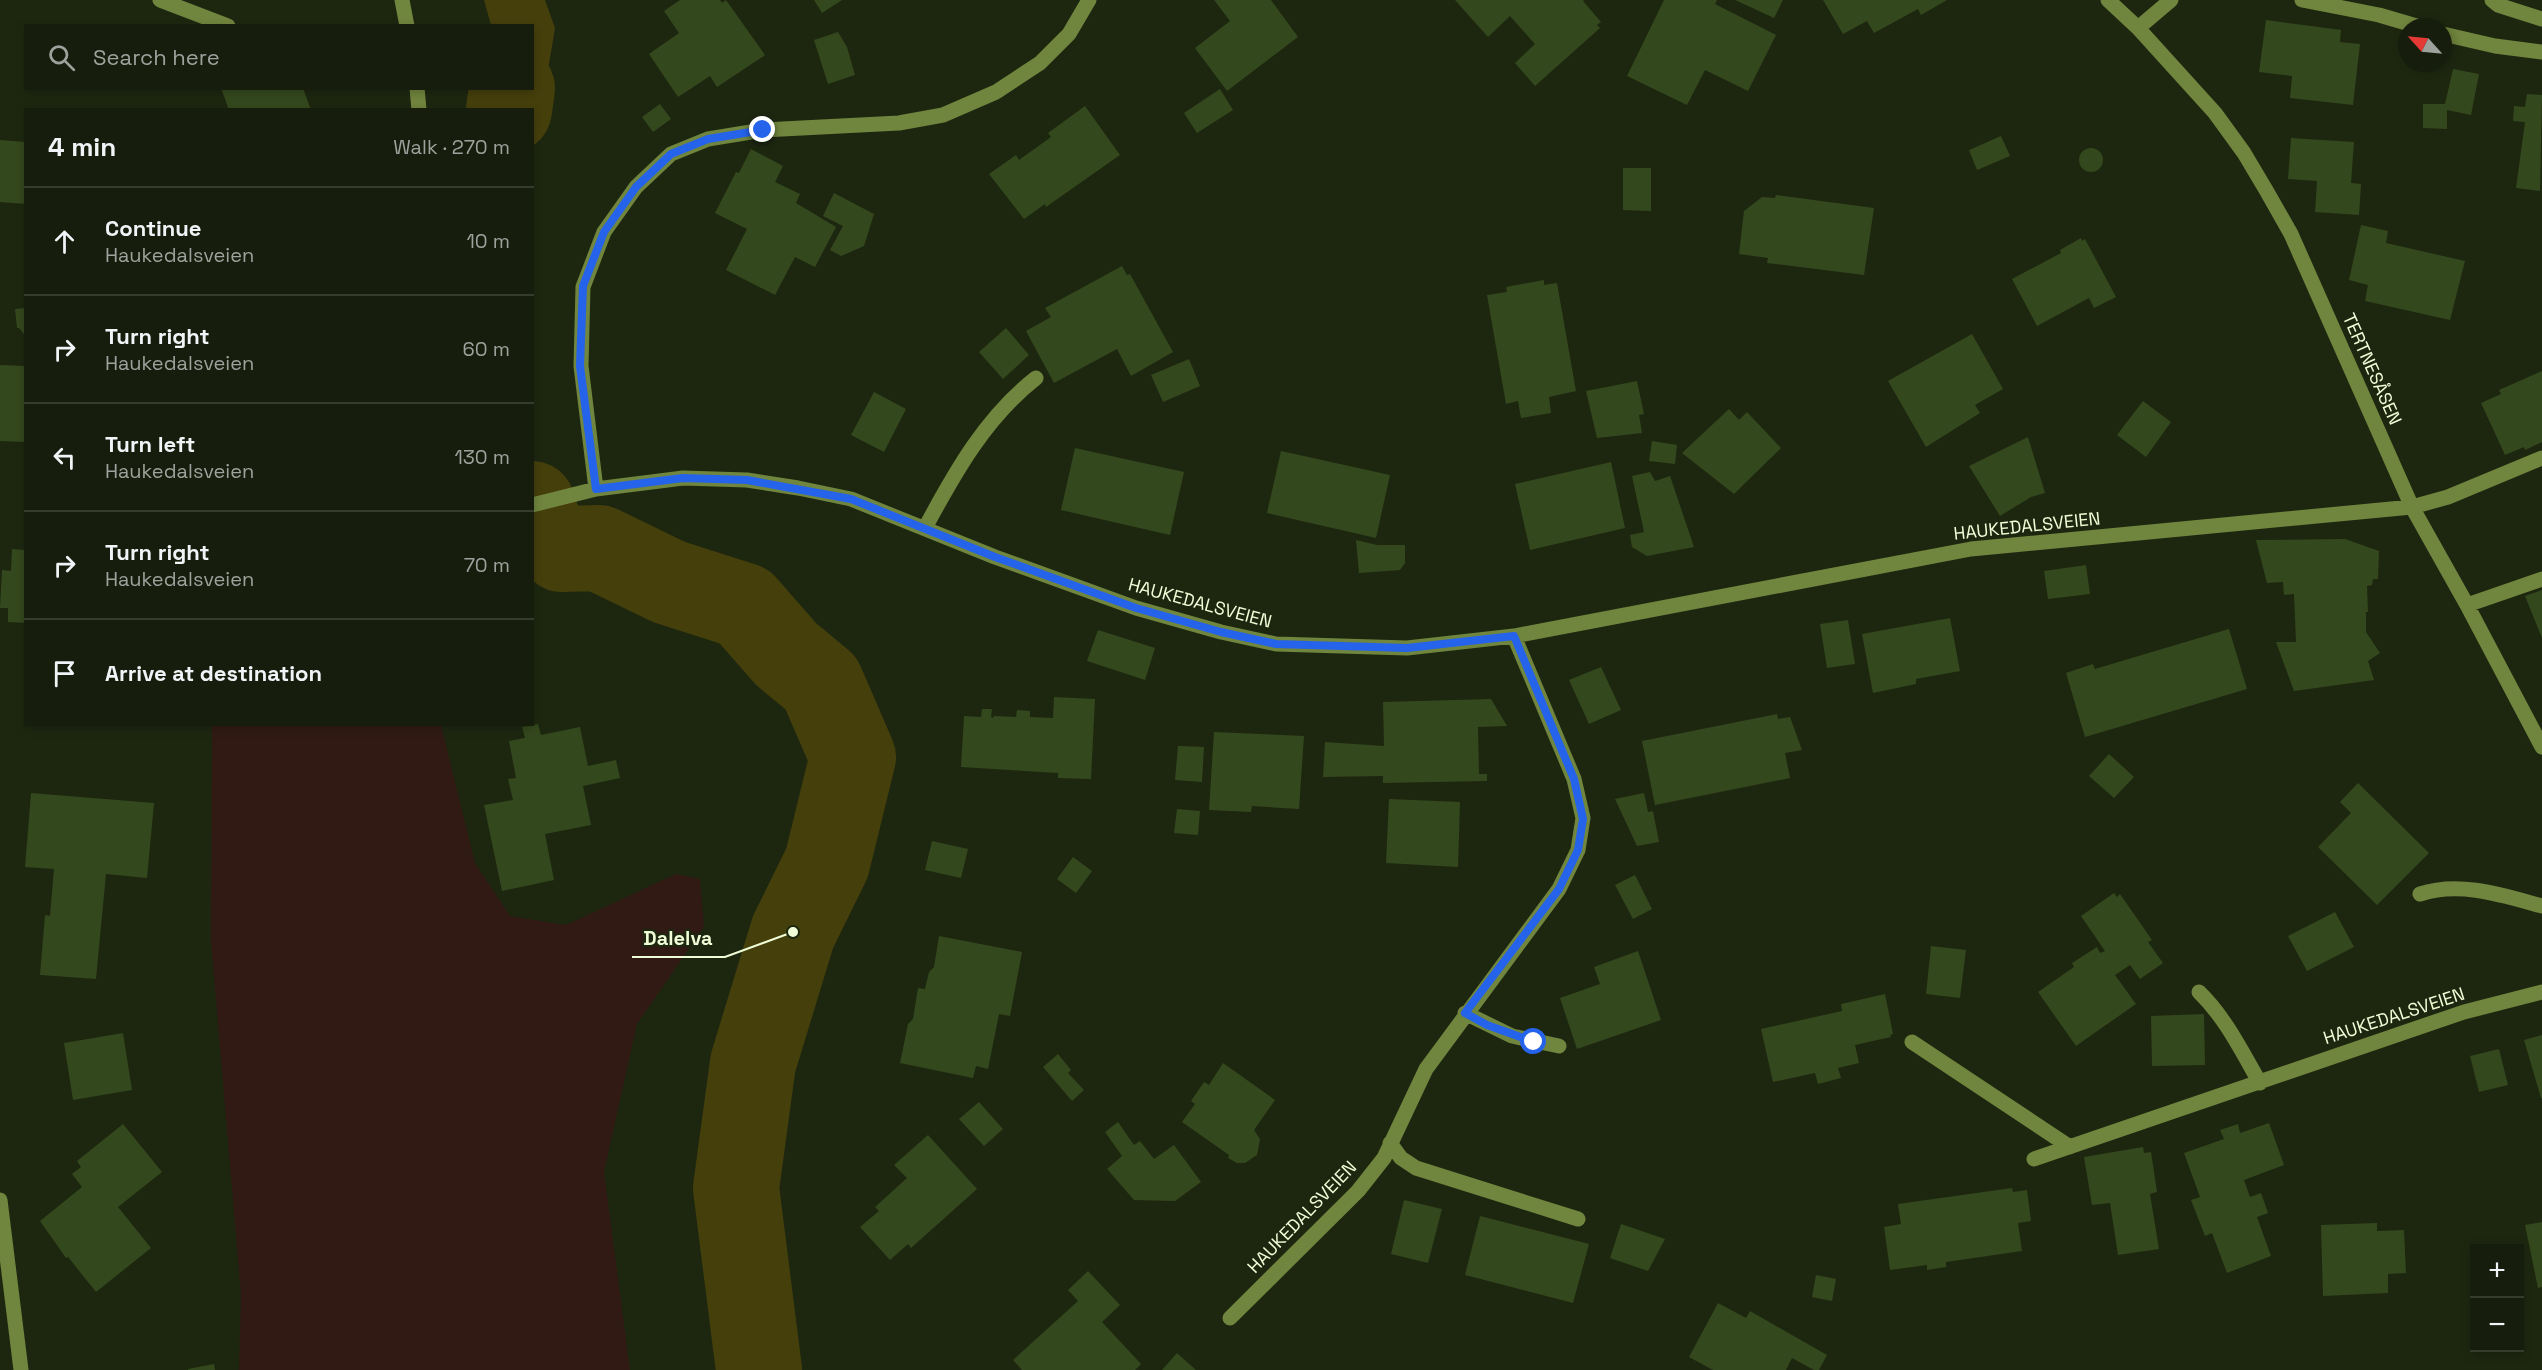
<!DOCTYPE html>
<html lang="en">
<head>
<meta charset="utf-8">
<style>
  :root { --surface:#161d0c; --page:#1f2615; --text:#f1f3f6; --muted:#9ea29d; --line:#353b2d }
  body { margin:0; font-family:"Space Grotesk",sans-serif; background:var(--page); color:var(--text) }
  .controls { position:absolute; right:18px; bottom:18px; display:grid; overflow:hidden; border-radius:0px; box-shadow:0 3px 9px #0003 }
  .controls button { width:54px; height:54px; display:grid; place-items:center; padding:0; border:0; border-bottom:2px solid var(--line); background:var(--surface); color:var(--text); font:30px sans-serif }
  .compass { position:absolute; left:2398px; top:18px; width:54px; height:54px; border-radius:50%; background:var(--surface); box-shadow:0 3px 9px #0003; rotate:297deg }
  .stop { position:absolute; width:18px; height:18px; margin:-14px; border:4px solid #2563eb; border-radius:50%; background:#fff }
  .stop.end { background:#2563eb; border-color:#fff; box-shadow:0 2px 6px #0008 }
  .list { margin:0; padding:0; list-style:none }
  h2 { display:flex; justify-content:space-between; align-items:center; height:78px; margin:0; padding:0 24px; font-size:26px }
  h2 small { font-size:20px; font-weight:400; color:var(--muted) }
  .list li { display:grid; grid-template-columns:39px 1fr auto; gap:18px; align-items:center; box-sizing:border-box; height:108px; padding:0 24px; border-top:2px solid var(--line) }
  .list b { display:block; font-size:22px; white-space:nowrap }
  .list p { margin:0; font-size:20px; white-space:nowrap; color:var(--muted) }
  .list em { font-size:20px; font-style:normal; color:var(--muted) }
  .icon { flex:none; width:33px; height:33px; fill:none; stroke:currentColor; stroke-width:2; stroke-linecap:round; stroke-linejoin:round }
  .map { position:relative; flex:none; width:2542px; height:1370px; overflow:hidden }
  .search { position:absolute; background:var(--surface); box-shadow:0 3px 9px #0003; left:24px; top:24px; width:510px; height:66px; display:flex; align-items:center; gap:15px; box-sizing:border-box; padding:0 21px; border-radius:0px; color:var(--muted); font-size:22px }
  .panel { position:absolute; background:var(--surface); box-shadow:0 3px 9px #0003; left:24px; top:108px; width:510px; height:618px; border-radius:0px }
  .map>svg:first-child { display:block }
  .green { fill:#311a14 }
  .water { fill:#453f0c }
  .lines { fill:none; stroke-linecap:round; stroke-linejoin:round }
  .river { stroke:#453f0c; stroke-width:86 }
  .building { fill:#34481d }
  .minor { stroke:#70853d; stroke-width:15 }
  .route { stroke:#2563eb; stroke-width:8 }
  .labels { text-anchor:middle; stroke-width:4.5; stroke-linejoin:round; paint-order:stroke }
  .street-label { font-size:18px; fill:#f0fed8; stroke:#1d2710 }
  .leader { fill:none; stroke:#f0fed8; stroke-width:2 }
  .callout-dot { fill:#f0fed8; stroke:#1d2710; stroke-width:2 }
  .callout-label { font-size:20px; text-anchor:middle; font-weight:bold; fill:#f0fed8; stroke:#1d2710; stroke-width:4.5; stroke-linejoin:round; paint-order:stroke }
</style>
</head>
<body>
<div class="map">
<svg width="2542" height="1370" viewBox="0 0 2542 1370">
  <rect width="100%" height="100%" fill="#1d2710"/>
  <!-- green -->
  <path class="green" d="M 212,725 L 441,725 L 475,863 L 510,916 L 566,925 L 676,874 L 700,879 L 704,927 L 637,1024 L 604,1172 L 630,1370 L 239,1370 L 241,1295 L 211,941 Z"/>
  <!-- water -->
  <path class="water" d="M 484,0 L 545,0 L 555,28 L 546,82 L 532,88 L 532,26 L 491,25 Z"/>
  <g class="lines">
    <!-- river -->
    <path class="river" d="M 509,110 L 512,88
      M 532,504 L 541,531 L 562,549 L 599,548 L 669,582 L 744,606 L 786,654 L 821,683 L 853,757 L 827,863 L 793,932 L 753,1063 L 736,1188 L 759,1370"/>
  </g>
  <!-- building -->
  <path class="building" d="M 680,0 L 720,0 L 722,3 L 726,0 L 765,55 L 717,87 L 710,76 L 678,97 L 649,54 L 679,33 L 664,11 Z
    M 814,0 L 842,0 L 822,13 Z
    M 1214,0 L 1271,0 L 1298,37 L 1227,91 L 1195,48 L 1230,21 Z
    M 1455,0 L 1584,0 L 1583,1 L 1601,22 L 1597,25 L 1600,28 L 1535,86 L 1515,63 L 1535,44 L 1510,16 L 1488,37 Z
    M 1664,0 L 1717,0 L 1715,4 L 1776,35 L 1748,91 L 1705,70 L 1687,105 L 1627,76 Z
    M 1735,0 L 1783,0 L 1774,18 Z
    M 1823,0 L 1947,0 L 1921,15 L 1918,9 L 1874,33 L 1867,21 L 1843,34 Z
    M 2266,20 L 2341,30 L 2340,42 L 2360,44 L 2353,105 L 2290,98 L 2292,76 L 2259,72 Z
    M 838,32 L 847,47 L 855,75 L 828,84 L 814,40 Z
    M 2453,69 L 2479,74 L 2471,115 L 2447,110 L 2447,129 L 2423,128 L 2423,104 L 2445,104 Z
    M 221,88 L 303,88 L 311,110 L 229,110 Z
    M 1220,89 L 1233,110 L 1197,133 L 1184,113 Z
    M 2527,94 L 2542,95 L 2540,191 L 2516,188 L 2525,122 L 2513,121 L 2514,106 L 2525,107 Z
    M 660,104 L 671,119 L 653,132 L 642,117 Z
    M 1085,106 L 1120,155 L 1046,207 L 1045,204 L 1024,219 L 989,174 L 1016,155 L 1019,160 L 1051,137 L 1048,133 Z
    M 2001,136 L 2010,156 L 1977,170 L 1969,150 Z
    M 2291,138 L 2354,142 L 2351,183 L 2361,184 L 2359,215 L 2315,212 L 2317,181 L 2288,179 Z
    M 0,140 L 26,142 L 26,204 L 0,202 Z
    M2079 160a12 12 0 1 1 24 0a12 12 0 1 1-24 0Z
    M 751,149 L 783,166 L 775,182 L 800,194 L 796,203 L 836,227 L 815,267 L 795,257 L 775,295 L 726,270 L 747,229 L 715,213 L 736,172 L 739,173 Z
    M 1623,168 L 1651,168 L 1651,211 L 1623,210 Z
    M 834,193 L 874,214 L 864,246 L 841,256 L 830,250 L 843,226 L 823,216 Z
    M 1776,195 L 1874,208 L 1864,275 L 1767,263 L 1768,258 L 1739,254 L 1744,211 L 1762,197 L 1775,198 Z
    M 2361,225 L 2388,231 L 2386,243 L 2465,261 L 2450,320 L 2365,301 L 2368,285 L 2349,280 Z
    M 2081,238 L 2082,241 L 2085,239 L 2116,297 L 2094,308 L 2089,298 L 2037,326 L 2012,279 L 2061,253 L 2060,250 Z
    M 1122,266 L 1127,275 L 1130,274 L 1173,352 L 1131,376 L 1117,349 L 1054,383 L 1026,331 L 1051,317 L 1045,308 Z
    M 1544,280 L 1544,285 L 1557,283 L 1576,391 L 1549,397 L 1551,413 L 1521,418 L 1518,401 L 1506,404 L 1487,295 L 1507,292 L 1506,287 Z
    M 26,308 L 26,337 L 19,328 L 17,328 L 15,309 Z
    M 1006,328 L 1029,355 L 1003,379 L 979,352 Z
    M 1972,334 L 2003,389 L 1975,405 L 1980,413 L 1926,447 L 1888,381 Z
    M 1189,359 L 1200,386 L 1163,402 L 1151,375 Z
    M 0,365 L 26,366 L 26,442 L 0,441 Z
    M 2542,371 L 2542,442 L 2525,450 L 2524,447 L 2505,455 L 2481,403 L 2501,394 L 2499,390 Z
    M 1637,381 L 1644,414 L 1639,415 L 1642,433 L 1597,438 L 1586,391 Z
    M 874,392 L 906,409 L 884,452 L 851,435 Z
    M 2143,401 L 2171,422 L 2146,457 L 2117,435 Z
    M 1729,409 L 1739,420 L 1747,412 L 1781,448 L 1734,494 L 1682,453 Z
    M 2028,437 L 2045,493 L 2031,497 L 2000,516 L 1969,466 Z
    M 1652,441 L 1677,445 L 1675,464 L 1649,461 Z
    M 1075,448 L 1184,472 L 1170,535 L 1061,510 Z
    M 1281,451 L 1390,475 L 1376,538 L 1267,513 Z
    M 1611,462 L 1625,528 L 1530,550 L 1515,484 Z
    M 1650,472 L 1655,481 L 1670,476 L 1694,547 L 1647,556 L 1632,547 L 1630,535 L 1644,532 L 1632,476 Z
    M 2345,539 L 2379,551 L 2378,579 L 2373,579 L 2372,585 L 2367,586 L 2368,612 L 2366,612 L 2366,632 L 2380,653 L 2368,661 L 2374,680 L 2294,691 L 2276,642 L 2296,642 L 2294,594 L 2284,595 L 2283,582 L 2267,583 L 2256,540 Z
    M 1356,540 L 1377,545 L 1405,545 L 1405,563 L 1400,570 L 1359,573 Z
    M 12,549 L 26,550 L 26,623 L 8,622 L 8,608 L 0,608 L 2,570 L 11,571 Z
    M 2086,565 L 2090,594 L 2048,599 L 2044,571 Z
    M 2542,590 L 2542,638 L 2525,596 Z
    M 1950,618 L 1960,671 L 1916,679 L 1916,684 L 1873,693 L 1862,634 Z
    M 1848,620 L 1855,664 L 1827,668 L 1820,624 Z
    M 2229,629 L 2247,689 L 2085,737 L 2066,673 L 2093,664 L 2095,669 Z
    M 1098,630 L 1155,648 L 1145,680 L 1087,661 Z
    M 1601,667 L 1621,710 L 1589,724 L 1569,680 Z
    M 1054,697 L 1095,699 L 1091,779 L 1058,778 L 1058,773 L 961,767 L 964,716 L 981,717 L 982,709 L 992,709 L 991,717 L 993,718 L 994,716 L 1016,717 L 1017,710 L 1030,711 L 1030,717 L 1053,718 Z
    M 1491,699 L 1507,726 L 1478,727 L 1479,774 L 1487,774 L 1487,781 L 1383,783 L 1383,776 L 1323,777 L 1325,742 L 1384,746 L 1383,702 Z
    M 1777,714 L 1778,719 L 1790,717 L 1802,750 L 1785,753 L 1790,778 L 1655,805 L 1642,741 Z
    M 538,724 L 541,735 L 580,727 L 588,766 L 616,760 L 620,778 L 583,786 L 591,825 L 545,834 L 554,880 L 502,891 L 484,805 L 513,800 L 508,779 L 516,778 L 509,741 L 525,738 L 522,727 Z
    M 1214,732 L 1304,736 L 1299,809 L 1252,806 L 1251,812 L 1209,810 Z
    M 1178,746 L 1204,747 L 1202,782 L 1175,780 Z
    M 2109,754 L 2134,777 L 2114,798 L 2089,776 Z
    M 2358,783 L 2429,853 L 2377,905 L 2318,847 L 2351,813 L 2340,802 Z
    M 31,793 L 154,803 L 147,878 L 106,874 L 96,979 L 40,975 L 45,915 L 50,916 L 54,869 L 25,867 Z
    M 1644,793 L 1648,812 L 1653,811 L 1659,842 L 1637,846 L 1615,799 Z
    M 1389,799 L 1460,802 L 1458,867 L 1386,863 Z
    M 1177,809 L 1200,811 L 1198,835 L 1174,833 Z
    M 932,841 L 968,849 L 961,878 L 925,870 Z
    M 1073,857 L 1092,871 L 1076,893 L 1057,879 Z
    M 1635,875 L 1652,909 L 1633,919 L 1615,885 Z
    M 2114,893 L 2117,897 L 2120,894 L 2152,940 L 2148,942 L 2163,963 L 2140,979 L 2130,965 L 2115,975 L 2136,1004 L 2076,1046 L 2038,992 L 2074,967 L 2072,963 L 2097,947 L 2100,953 L 2105,951 L 2081,916 Z
    M 2335,912 L 2354,947 L 2307,971 L 2288,936 Z
    M 939,936 L 1022,952 L 1010,1016 L 999,1014 L 988,1069 L 976,1066 L 973,1078 L 900,1063 L 908,1024 L 913,1019 L 918,988 L 925,989 L 929,972 L 934,967 Z
    M 1931,946 L 1966,950 L 1960,998 L 1926,994 Z
    M 1638,951 L 1661,1020 L 1577,1049 L 1560,998 L 1600,984 L 1594,967 Z
    M 1885,994 L 1893,1034 L 1890,1035 L 1891,1037 L 1855,1045 L 1859,1063 L 1838,1068 L 1841,1078 L 1818,1084 L 1815,1073 L 1773,1082 L 1761,1029 L 1842,1011 L 1841,1004 Z
    M 2204,1014 L 2205,1065 L 2152,1066 L 2151,1016 Z
    M 123,1033 L 132,1090 L 73,1100 L 64,1043 Z
    M 2542,1035 L 2542,1098 L 2541,1098 L 2524,1040 Z
    M 2499,1049 L 2508,1085 L 2479,1092 L 2470,1056 Z
    M 1058,1054 L 1071,1070 L 1068,1073 L 1084,1090 L 1072,1101 L 1043,1067 Z
    M 1223,1063 L 1275,1100 L 1254,1130 L 1260,1139 L 1257,1155 L 1245,1163 L 1237,1163 L 1228,1158 L 1229,1155 L 1182,1122 L 1195,1104 L 1191,1101 L 1204,1082 L 1209,1085 Z
    M 979,1102 L 1003,1129 L 984,1146 L 959,1119 Z
    M 1118,1122 L 1134,1145 L 1140,1141 L 1154,1159 L 1174,1145 L 1201,1182 L 1175,1201 L 1134,1200 L 1107,1169 L 1122,1156 L 1105,1132 Z
    M 2269,1123 L 2284,1165 L 2244,1180 L 2250,1197 L 2261,1193 L 2268,1213 L 2257,1217 L 2271,1256 L 2227,1273 L 2212,1233 L 2205,1236 L 2191,1200 L 2200,1197 L 2184,1153 L 2224,1139 L 2220,1130 L 2238,1124 L 2240,1133 Z
    M 123,1124 L 162,1172 L 118,1207 L 151,1248 L 96,1292 L 68,1257 L 66,1258 L 40,1221 L 82,1187 L 72,1174 L 81,1167 L 77,1161 Z
    M 928,1135 L 977,1189 L 911,1248 L 908,1244 L 890,1260 L 860,1227 L 879,1211 L 875,1207 L 907,1178 L 894,1165 Z
    M 2143,1147 L 2144,1153 L 2151,1152 L 2157,1192 L 2150,1194 L 2159,1249 L 2118,1255 L 2110,1203 L 2092,1205 L 2084,1157 Z
    M 2012,1188 L 2013,1192 L 2027,1190 L 2031,1221 L 2018,1223 L 2022,1251 L 1946,1262 L 1946,1267 L 1927,1270 L 1927,1265 L 1890,1270 L 1884,1227 L 1901,1224 L 1898,1204 Z
    M 1404,1200 L 1442,1209 L 1428,1263 L 1391,1254 Z
    M 1480,1216 L 1589,1244 L 1573,1303 L 1465,1275 Z
    M 2542,1222 L 2542,1287 L 2538,1288 L 2525,1225 Z
    M 2377,1223 L 2377,1231 L 2404,1230 L 2406,1273 L 2388,1274 L 2388,1293 L 2323,1296 L 2321,1225 Z
    M 1621,1224 L 1665,1239 L 1648,1271 L 1610,1258 Z
    M 1088,1271 L 1120,1305 L 1102,1322 L 1141,1364 L 1135,1370 L 1022,1370 L 1013,1360 L 1078,1301 L 1068,1290 Z
    M 1816,1275 L 1836,1279 L 1832,1301 L 1812,1297 Z
    M 1718,1303 L 1746,1318 L 1750,1311 L 1827,1355 L 1819,1370 L 1814,1370 L 1792,1358 L 1786,1370 L 1713,1370 L 1689,1357 Z
    M 1177,1353 L 1196,1370 L 1162,1370 Z
    M 214,1364 L 215,1370 L 188,1370 L 188,1369 Z"/>
  <g class="lines">
    <!-- minor -->
    <path class="minor" d="M 160,0 L 228,26
      M 402,0 L 407,26
      M 2108,0 L 2138,28 L 2215,113 L 2244,153 L 2266,190 L 2291,234 L 2412,507 L 2467,605 L 2542,747
      M 2302,0 L 2379,15 L 2420,27
      M 2492,0 L 2498,5 L 2542,19
      M 2138,28 L 2171,0
      M 2443,34 L 2495,46 L 2542,52
      M 417,88 L 419,110
      M 596,489 L 581,366 L 583,287 L 604,232 L 636,187 L 671,154 L 708,139 L 763,130 L 899,123 L 943,115 L 996,92 L 1040,63 L 1069,34 L 1089,0
      M 532,505 L 596,489 L 683,478 L 747,480 L 798,488 L 851,499 L 995,557 L 1136,608 L 1221,632 L 1276,644 L 1407,648 L 1514,636 L 1971,549 L 2412,507 L 2448,497 L 2542,458
      M 925,528 C 955,472 986,417 1036,378
      M 2467,605 L 2542,579
      M 2420,894 C 2460,881 2502,895 2542,906
      M 2199,992 C 2225,1017 2242,1052 2260,1083
      M 1465,1013 L 1512,1036 L 1559,1046
      M 1912,1042 L 2070,1147
      M 1390,1143 L 1401,1158 L 1416,1168 L 1578,1219
      M 2034,1159 L 2464,1012 L 2542,992
      M 0,1200 L 21,1370
      M 1230,1318 L 1358,1191 L 1384,1158 L 1426,1069 L 1559,889 L 1578,850 L 1583,818 L 1574,779 L 1514,636"/>
  </g>
  <g class="lines">
    <!-- route -->
    <path class="route" d="M 763,130 L 708,139 L 671,154 L 636,187 L 604,232 L 583,286 L 580,366 L 596,489 L 683,478 L 747,480 L 851,499 L 995,557 L 1136,608 L 1221,632 L 1276,644 L 1407,648 L 1514,636 L 1574,779 L 1583,819 L 1578,850 L 1559,889 L 1465,1013 L 1487,1025 L 1534,1042"/>
  </g>
  <g class="labels">
    <!-- street labels -->
    <g class="street-label">
      <text transform="translate(2372 369) rotate(66)" y="6">TERTNESÅSEN</text>
      <text transform="translate(2027 526) rotate(-6)" y="6">HAUKEDALSVEIEN</text>
      <text transform="translate(1200 603) rotate(15)" y="6">HAUKEDALSVEIEN</text>
      <text transform="translate(2394 1016) rotate(-18)" y="6">HAUKEDALSVEIEN</text>
      <text transform="translate(1302 1217) rotate(-46)" y="6">HAUKEDALSVEIEN</text>
    </g>
  </g>
  <!-- callouts -->
  <path class="leader" d="M793 932L725 957H632"/>
  <circle class="callout-dot" cx="793" cy="932" r="6"/>
  <g class="callout-label">
    <text x="678" y="945">Dalelva</text>
  </g>
</svg>
<div class="controls">
<button>+</button>
<button>−</button>
</div>
<svg class="compass" viewBox="-18 -18 36 36"><path d="M0-13l5 13h-10z" fill="#e53935"/><path d="M0 13l5-13h-10z" fill="#9ea29d"/></svg>
<div class="stop" style="left:1534px;top:1042px"></div>
<div class="stop end" style="left:763px;top:130px"></div>
<div class="search"><svg class="icon" aria-label="search" viewBox="0 0 24 24"><circle cx="10" cy="10" r="6"/><path d="M15 15l6 6"/></svg>Search here</div>
<section class="panel">
<h2>4 min<small>Walk · 270 m</small></h2>
<ul class="list">
<li><svg class="icon" aria-label="ahead" viewBox="0 0 24 24"><path d="M12 20V5M6 11l6-6 6 6"/></svg><div><b>Continue</b><p>Haukedalsveien</p></div><em>10 m</em></li>
<li><svg class="icon" aria-label="right" viewBox="0 0 24 24"><path d="M7 20v-9h11M14 6l5 5-5 5"/></svg><div><b>Turn right</b><p>Haukedalsveien</p></div><em>60 m</em></li>
<li><svg class="icon" aria-label="left" viewBox="0 0 24 24"><path d="M17 20v-9H6M10 6l-5 5 5 5"/></svg><div><b>Turn left</b><p>Haukedalsveien</p></div><em>130 m</em></li>
<li><svg class="icon" aria-label="right" viewBox="0 0 24 24"><path d="M7 20v-9h11M14 6l5 5-5 5"/></svg><div><b>Turn right</b><p>Haukedalsveien</p></div><em>70 m</em></li>
<li><svg class="icon" aria-label="arrive" viewBox="0 0 24 24"><path d="M6 21V4h12l-3 4 3 4H6"/></svg><div><b>Arrive at destination</b></div></li>
</ul>
</section>
</div>
</body>
</html>
